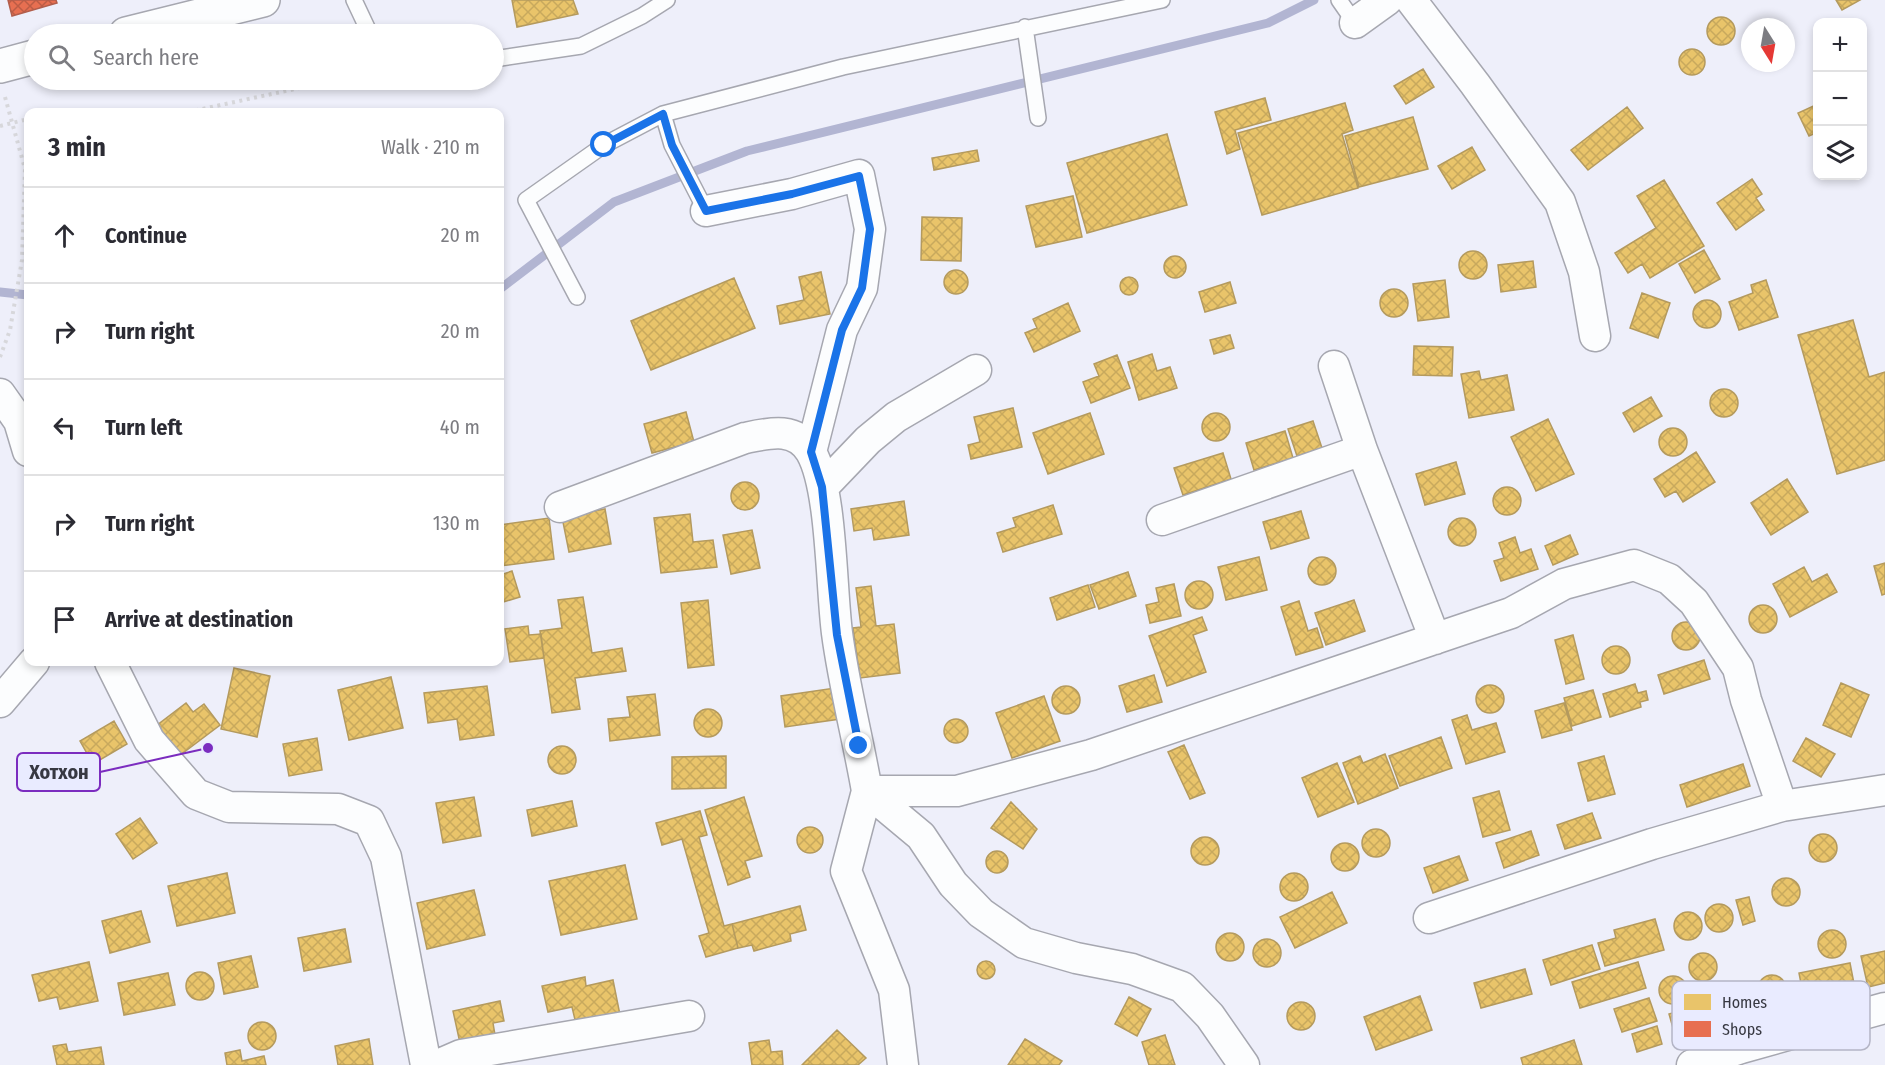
<!DOCTYPE html>
<html lang="en">
<head>
<meta charset="utf-8">
<style>
  :root { --surface:#fff; --page:#f2f2f3; --text:#2b2b33; --muted:#7c7c81; --line:#e1e1e2 }
  body { margin:0; font-family:"Fira Sans Condensed",sans-serif; background:var(--page); color:var(--text) }
  .controls { position:absolute; right:18px; top:18px; display:grid; overflow:hidden; border-radius:12px; box-shadow:0 3px 9px #0003 }
  .controls button { width:54px; height:54px; display:grid; place-items:center; padding:0; border:0; border-bottom:2px solid var(--line); background:var(--surface); color:var(--text); font:30px sans-serif }
  .compass { position:absolute; left:1741px; top:18px; width:54px; height:54px; border-radius:50%; background:var(--surface); box-shadow:0 3px 9px #0003; rotate:169deg }
  .stop { position:absolute; width:18px; height:18px; margin:-14px; border:4px solid #1a73e8; border-radius:50%; background:#fff }
  .stop.end { background:#1a73e8; border-color:#fff; box-shadow:0 2px 6px #0008 }
  .list { margin:0; padding:0; list-style:none }
  h2 { display:flex; justify-content:space-between; align-items:center; height:78px; margin:0; padding:0 24px; font-size:26px }
  h2 small { font-size:20px; font-weight:400; color:var(--muted) }
  .list li { display:grid; grid-template-columns:39px 1fr auto; gap:18px; align-items:center; box-sizing:border-box; height:96px; padding:0 24px; border-top:2px solid var(--line) }
  .list b { display:block; font-size:22px; white-space:nowrap }
  .list em { font-size:20px; font-style:normal; color:var(--muted) }
  .icon { flex:none; width:33px; height:33px; fill:none; stroke:currentColor; stroke-width:2; stroke-linecap:round; stroke-linejoin:round }
  .map { position:relative; flex:none; width:1885px; height:1065px; overflow:hidden }
  .search { position:absolute; background:var(--surface); box-shadow:0 3px 9px #0003; left:24px; top:24px; width:480px; height:66px; display:flex; align-items:center; gap:15px; box-sizing:border-box; padding:0 21px; border-radius:33px; color:var(--muted); font-size:22px }
  .panel { position:absolute; background:var(--surface); box-shadow:0 3px 9px #0003; left:24px; top:108px; width:480px; height:558px; border-radius:12px }
  .map>svg:first-child { display:block }
  .homes { fill:url(#homes-cross-hatch); stroke:#b49a5e; stroke-width:1.5 }
  .shops { fill:url(#shops-cross-hatch); stroke:#b25e4c; stroke-width:1.5 }
  .lines { fill:none; stroke-linecap:round; stroke-linejoin:round }
  .stream { stroke:#b2b5d2; stroke-width:9 }
  .lane-casing { stroke:#a6a7b0; stroke-width:18 }
  .street-casing { stroke:#a6a7b0; stroke-width:33 }
  .secondary-casing { stroke:#a6a7b0; stroke-width:36 }
  .path { stroke:#d7d7db; stroke-width:4; stroke-dasharray:3 4.5; stroke-linecap:butt }
  .lane { stroke:#fcfdfe; stroke-width:15 }
  .street { stroke:#fcfdfe; stroke-width:30 }
  .secondary { stroke:#fcfdfe; stroke-width:33 }
  .route { stroke:#1a73e8; stroke-width:8 }
  .key { fill:#e9ebff; stroke:#b4b5c6; stroke-width:1.5 }
  .key-label { font-size:16px; fill:#373842 }
  .leader { fill:none; stroke:#7b2cbf; stroke-width:2 }
  .callout-dot { fill:#7b2cbf; stroke:#e9ebff; stroke-width:2 }
  .callout { fill:#e9ebff; stroke:#7b2cbf; stroke-width:2 }
  .callout-label { font-size:20px; text-anchor:middle; font-weight:bold; fill:#373842 }
</style>
</head>
<body>
<div class="map">
<svg width="1885" height="1065" viewBox="0 0 1885 1065">
  <defs>
    <pattern id="homes-cross-hatch" width="8" height="8" patternUnits="userSpaceOnUse" patternTransform="scale(1.5)"><rect width="8" height="8" fill="#e9c46a"/><path d="M0 0l8 8M0 8l8-8" fill="none" stroke="#c8a95d"/></pattern>
    <pattern id="shops-cross-hatch" width="8" height="8" patternUnits="userSpaceOnUse" patternTransform="scale(1.5)"><rect width="8" height="8" fill="#e76f51"/><path d="M0 0l8 8M0 8l8-8" fill="none" stroke="#bc5c45"/></pattern>
  </defs>
  <rect width="100%" height="100%" fill="#eeeffa"/>
  <!-- homes -->
  <path class="homes" d="M 512,0 L 573,0 L 578,14 L 517,27 Z
    M 1836,0 L 1860,0 L 1842,10 Z
    M1707 31a14 14 0 1 1 28 0a14 14 0 1 1-28 0Z
    M1679 62a13 13 0 1 1 26 0a13 13 0 1 1-26 0Z
    M 1423,69 L 1434,87 L 1406,104 L 1394,86 Z
    M 1265,98 L 1271,120 L 1235,130 L 1240,149 L 1227,154 L 1215,112 Z
    M 1345,103 L 1353,130 L 1342,134 L 1358,188 L 1262,215 L 1238,133 Z
    M 1818,104 L 1818,132 L 1809,136 L 1798,113 Z
    M 1627,107 L 1643,128 L 1588,170 L 1571,150 Z
    M 1413,117 L 1428,169 L 1359,187 L 1345,136 Z
    M 1167,134 L 1187,205 L 1087,233 L 1067,163 Z
    M 1472,147 L 1485,170 L 1452,189 L 1438,166 Z
    M 977,150 L 979,161 L 934,170 L 932,158 Z
    M 1752,179 L 1762,194 L 1756,198 L 1764,210 L 1736,230 L 1717,203 Z
    M 1664,180 L 1704,246 L 1650,278 L 1642,264 L 1628,273 L 1615,253 L 1656,228 L 1637,196 Z
    M 1073,196 L 1082,237 L 1036,247 L 1026,206 Z
    M 922,217 L 962,218 L 961,261 L 921,260 Z
    M 1704,250 L 1720,279 L 1695,293 L 1679,264 Z
    M1459 265a14 14 0 1 1 28 0a14 14 0 1 1-28 0Z
    M1164 267a11 11 0 1 1 22 0a11 11 0 1 1-22 0Z
    M 1533,261 L 1536,287 L 1501,292 L 1498,265 Z
    M944 282a12 12 0 1 1 24 0a12 12 0 1 1-24 0Z
    M 821,272 L 830,314 L 780,324 L 777,306 L 804,300 L 799,277 Z
    M1120 286a9 9 0 1 1 18 0a9 9 0 1 1-18 0Z
    M 734,278 L 755,328 L 651,370 L 631,321 Z
    M 1445,280 L 1449,317 L 1418,321 L 1413,284 Z
    M 1766,280 L 1778,317 L 1739,330 L 1729,302 L 1753,293 L 1751,285 Z
    M 1230,282 L 1236,303 L 1205,312 L 1199,292 Z
    M1380 303a14 14 0 1 1 28 0a14 14 0 1 1-28 0Z
    M 1642,293 L 1670,303 L 1658,338 L 1630,328 Z
    M1693 314a14 14 0 1 1 28 0a14 14 0 1 1-28 0Z
    M 1068,303 L 1080,331 L 1034,352 L 1025,333 L 1037,328 L 1033,319 Z
    M 1853,320 L 1869,377 L 1885,372 L 1885,460 L 1837,474 L 1798,335 Z
    M 1230,335 L 1234,348 L 1214,354 L 1210,340 Z
    M 1414,346 L 1453,347 L 1452,376 L 1413,375 Z
    M 1152,354 L 1157,371 L 1170,367 L 1177,388 L 1139,400 L 1128,362 Z
    M 1117,355 L 1130,388 L 1091,403 L 1083,382 L 1099,376 L 1094,364 Z
    M 1479,371 L 1481,380 L 1507,375 L 1514,410 L 1469,418 L 1461,374 Z
    M1710 403a14 14 0 1 1 28 0a14 14 0 1 1-28 0Z
    M 1651,397 L 1662,416 L 1634,432 L 1623,413 Z
    M 1013,408 L 1022,447 L 971,459 L 968,445 L 980,442 L 974,417 Z
    M 686,412 L 694,442 L 652,453 L 644,424 Z
    M 1090,413 L 1104,454 L 1048,474 L 1033,433 Z
    M1202 427a14 14 0 1 1 28 0a14 14 0 1 1-28 0Z
    M 1548,419 L 1574,474 L 1536,491 L 1511,437 Z
    M 1313,421 L 1322,448 L 1297,456 L 1288,429 Z
    M1659 442a14 14 0 1 1 28 0a14 14 0 1 1-28 0Z
    M 1285,431 L 1293,458 L 1254,470 L 1246,443 Z
    M 1696,452 L 1715,482 L 1683,502 L 1676,491 L 1665,497 L 1654,479 Z
    M 1223,453 L 1231,479 L 1183,495 L 1174,468 Z
    M 1456,462 L 1465,494 L 1425,505 L 1416,474 Z
    M 1787,479 L 1808,512 L 1771,535 L 1751,503 Z
    M731 496a14 14 0 1 1 28 0a14 14 0 1 1-28 0Z
    M1493 501a14 14 0 1 1 28 0a14 14 0 1 1-28 0Z
    M 904,501 L 909,535 L 874,540 L 872,528 L 854,531 L 851,509 Z
    M 1053,505 L 1062,534 L 1003,552 L 997,533 L 1016,527 L 1013,518 Z
    M 605,509 L 611,544 L 569,552 L 562,517 Z
    M 1301,511 L 1309,538 L 1271,549 L 1263,522 Z
    M 690,514 L 693,542 L 713,540 L 717,567 L 661,573 L 654,518 Z
    M 549,518 L 554,559 L 500,566 L 500,525 Z
    M1448 532a14 14 0 1 1 28 0a14 14 0 1 1-28 0Z
    M 752,530 L 760,568 L 731,574 L 723,535 Z
    M 1570,535 L 1578,554 L 1553,565 L 1545,546 Z
    M 1515,537 L 1520,553 L 1531,549 L 1538,569 L 1501,581 L 1494,561 L 1504,558 L 1499,543 Z
    M 1259,557 L 1267,590 L 1226,600 L 1218,567 Z
    M1308 571a14 14 0 1 1 28 0a14 14 0 1 1-28 0Z
    M 1885,563 L 1885,594 L 1882,595 L 1874,566 Z
    M 1804,567 L 1812,582 L 1827,574 L 1837,592 L 1790,617 L 1773,584 Z
    M 512,571 L 520,597 L 500,603 L 500,575 Z
    M 1128,572 L 1136,596 L 1099,609 L 1090,585 Z
    M1185 595a14 14 0 1 1 28 0a14 14 0 1 1-28 0Z
    M 1174,584 L 1181,616 L 1150,623 L 1146,605 L 1159,602 L 1156,588 Z
    M 1088,585 L 1095,607 L 1057,620 L 1050,598 Z
    M 871,586 L 876,626 L 894,624 L 900,673 L 860,678 L 853,628 L 861,627 L 856,588 Z
    M 583,597 L 592,653 L 622,648 L 626,671 L 575,678 L 580,709 L 552,713 L 540,631 L 562,628 L 558,600 Z
    M 708,600 L 714,665 L 688,668 L 681,603 Z
    M 1354,600 L 1365,631 L 1326,645 L 1315,613 Z
    M 1299,601 L 1308,631 L 1317,628 L 1323,647 L 1296,655 L 1281,607 Z
    M1749 619a14 14 0 1 1 28 0a14 14 0 1 1-28 0Z
    M 1202,617 L 1207,630 L 1193,635 L 1206,672 L 1167,686 L 1149,636 Z
    M1672 636a14 14 0 1 1 28 0a14 14 0 1 1-28 0Z
    M 528,626 L 529,635 L 541,634 L 544,658 L 510,662 L 505,629 Z
    M 1573,635 L 1584,679 L 1566,684 L 1555,640 Z
    M1602 660a14 14 0 1 1 28 0a14 14 0 1 1-28 0Z
    M 1704,660 L 1710,679 L 1664,694 L 1658,675 Z
    M 234,668 L 270,676 L 257,737 L 221,729 Z
    M 1154,675 L 1162,702 L 1127,712 L 1119,686 Z
    M 391,677 L 403,728 L 349,740 L 338,690 Z
    M 1841,683 L 1869,695 L 1851,737 L 1823,725 Z
    M 1635,684 L 1638,693 L 1646,691 L 1648,700 L 1640,702 L 1641,707 L 1610,717 L 1603,694 Z
    M1476 699a14 14 0 1 1 28 0a14 14 0 1 1-28 0Z
    M 487,686 L 494,735 L 460,740 L 457,719 L 428,723 L 424,693 Z
    M1052 700a14 14 0 1 1 28 0a14 14 0 1 1-28 0Z
    M 835,688 L 840,719 L 785,727 L 781,696 Z
    M 1593,690 L 1601,717 L 1572,726 L 1564,698 Z
    M 655,694 L 660,735 L 610,741 L 608,719 L 630,717 L 627,697 Z
    M 1044,696 L 1060,741 L 1012,758 L 996,713 Z
    M 186,703 L 193,712 L 204,704 L 220,725 L 179,756 L 156,726 Z
    M 1564,703 L 1572,730 L 1542,738 L 1535,711 Z
    M694 723a14 14 0 1 1 28 0a14 14 0 1 1-28 0Z
    M 1467,715 L 1472,730 L 1496,723 L 1505,752 L 1466,764 L 1452,720 Z
    M944 731a12 12 0 1 1 24 0a12 12 0 1 1-24 0Z
    M 114,721 L 127,744 L 93,764 L 80,741 Z
    M 1441,737 L 1452,768 L 1400,786 L 1389,756 Z
    M 317,738 L 322,770 L 289,776 L 283,744 Z
    M 1806,738 L 1835,754 L 1821,777 L 1793,761 Z
    M 1184,745 L 1205,793 L 1190,799 L 1168,752 Z
    M548 760a14 14 0 1 1 28 0a14 14 0 1 1-28 0Z
    M 1385,754 L 1398,788 L 1358,804 L 1343,763 L 1360,756 L 1363,763 Z
    M 726,756 L 726,788 L 672,789 L 672,757 Z
    M 1604,756 L 1615,794 L 1588,801 L 1578,763 Z
    M 1337,763 L 1354,802 L 1318,817 L 1302,778 Z
    M 1743,764 L 1750,786 L 1687,807 L 1680,785 Z
    M 1499,791 L 1510,830 L 1483,837 L 1473,798 Z
    M 474,797 L 481,836 L 443,843 L 436,803 Z
    M 744,797 L 762,856 L 745,861 L 750,877 L 728,885 L 705,810 Z
    M 572,801 L 577,826 L 532,836 L 527,810 Z
    M 1011,802 L 1037,829 L 1023,849 L 991,828 Z
    M 700,811 L 707,835 L 699,837 L 724,926 L 732,924 L 738,948 L 706,957 L 699,936 L 709,933 L 682,839 L 662,845 L 656,823 Z
    M 1592,813 L 1601,838 L 1565,849 L 1557,825 Z
    M 140,818 L 157,843 L 133,859 L 116,834 Z
    M797 840a13 13 0 1 1 26 0a13 13 0 1 1-26 0Z
    M1362 843a14 14 0 1 1 28 0a14 14 0 1 1-28 0Z
    M 1531,831 L 1539,855 L 1504,868 L 1496,843 Z
    M1809 848a14 14 0 1 1 28 0a14 14 0 1 1-28 0Z
    M1191 851a14 14 0 1 1 28 0a14 14 0 1 1-28 0Z
    M1331 857a14 14 0 1 1 28 0a14 14 0 1 1-28 0Z
    M986 862a11 11 0 1 1 22 0a11 11 0 1 1-22 0Z
    M 1459,856 L 1468,880 L 1433,893 L 1424,868 Z
    M 625,865 L 637,919 L 561,935 L 549,881 Z
    M 227,873 L 235,913 L 177,926 L 168,886 Z
    M1280 887a14 14 0 1 1 28 0a14 14 0 1 1-28 0Z
    M1772 892a14 14 0 1 1 28 0a14 14 0 1 1-28 0Z
    M 474,890 L 485,935 L 427,949 L 417,903 Z
    M 1332,892 L 1347,923 L 1295,948 L 1280,917 Z
    M 1749,897 L 1755,921 L 1743,925 L 1736,900 Z
    M1705 918a14 14 0 1 1 28 0a14 14 0 1 1-28 0Z
    M 800,906 L 806,930 L 790,934 L 791,941 L 754,951 L 752,945 L 738,948 L 732,924 Z
    M 141,911 L 150,942 L 110,953 L 102,921 Z
    M1674 926a14 14 0 1 1 28 0a14 14 0 1 1-28 0Z
    M 1655,919 L 1664,950 L 1605,966 L 1598,943 L 1616,938 L 1614,930 Z
    M 345,929 L 351,962 L 304,971 L 298,938 Z
    M1818 944a14 14 0 1 1 28 0a14 14 0 1 1-28 0Z
    M1216 947a14 14 0 1 1 28 0a14 14 0 1 1-28 0Z
    M1253 953a14 14 0 1 1 28 0a14 14 0 1 1-28 0Z
    M 1592,945 L 1600,969 L 1551,985 L 1543,960 Z
    M 1885,951 L 1885,983 L 1868,987 L 1861,956 Z
    M1689 967a14 14 0 1 1 28 0a14 14 0 1 1-28 0Z
    M 251,956 L 258,987 L 224,994 L 218,963 Z
    M977 970a9 9 0 1 1 18 0a9 9 0 1 1-18 0Z
    M 89,962 L 98,1001 L 60,1009 L 57,997 L 39,1001 L 32,975 Z
    M 1638,962 L 1646,988 L 1580,1008 L 1572,982 Z
    M 1850,963 L 1856,994 L 1805,1004 L 1799,973 Z
    M 1525,969 L 1532,994 L 1481,1008 L 1474,983 Z
    M186 986a14 14 0 1 1 28 0a14 14 0 1 1-28 0Z
    M 168,973 L 175,1005 L 124,1015 L 118,983 Z
    M1758 989a14 14 0 1 1 28 0a14 14 0 1 1-28 0Z
    M1659 990a14 14 0 1 1 28 0a14 14 0 1 1-28 0Z
    M 585,977 L 586,986 L 613,980 L 620,1015 L 576,1024 L 572,1007 L 548,1012 L 542,986 Z
    M 1420,996 L 1432,1030 L 1376,1050 L 1364,1017 Z
    M 1129,997 L 1151,1009 L 1137,1036 L 1115,1024 Z
    M 1649,998 L 1657,1021 L 1622,1032 L 1614,1009 Z
    M 500,1001 L 504,1021 L 493,1023 L 495,1035 L 460,1043 L 453,1011 Z
    M1287 1016a14 14 0 1 1 28 0a14 14 0 1 1-28 0Z
    M 1704,1004 L 1713,1032 L 1677,1042 L 1669,1014 Z
    M248 1036a14 14 0 1 1 28 0a14 14 0 1 1-28 0Z
    M 1657,1026 L 1662,1044 L 1637,1052 L 1632,1034 Z
    M 837,1030 L 866,1058 L 858,1065 L 802,1065 Z
    M 1165,1035 L 1175,1065 L 1149,1065 L 1142,1042 Z
    M 369,1039 L 373,1065 L 338,1065 L 335,1046 Z
    M 1025,1039 L 1062,1061 L 1059,1065 L 1008,1065 Z
    M 769,1040 L 771,1052 L 782,1051 L 783,1065 L 752,1065 L 749,1043 Z
    M 1574,1040 L 1582,1065 L 1523,1065 L 1521,1058 Z
    M 66,1044 L 68,1052 L 101,1047 L 104,1065 L 57,1065 L 53,1046 Z
    M 240,1050 L 242,1061 L 264,1056 L 266,1065 L 227,1065 L 225,1053 Z"/>
  <!-- shops -->
  <path class="shops" d="M 8,0 L 56,0 L 57,3 L 12,16 Z"/>
  <g class="lines">
    <!-- stream -->
    <path class="stream" d="M 500,289 L 614,202 L 747,151 L 1268,23 L 1314,0
      M 0,292 L 28,295"/>
    <defs>
      <path id="lane" d="M 354,0 L 370,34
        M 1339,0 L 1355,23
        M 1025,27 L 1038,118
        M 494,59 L 581,46 L 642,16 L 667,0
        M 663,114 L 672,145 L 706,211
        M 577,297 L 526,200 L 604,145 L 663,114 L 843,67 L 1162,0"/>
      <path id="street" d="M 1411,0 L 1475,84 L 1560,202 L 1584,272 L 1595,336
        M 1355,23 L 1387,0
        M 706,211 L 792,194 L 859,175 L 870,229 L 862,288 L 842,330 L 811,452
        M 1334,366 L 1362,450 L 1435,639
        M 0,394 L 19,421 L 28,451
        M 823,487 L 868,440 L 896,417 L 976,370
        M 560,507 L 745,438 C 769,433 796,426 811,452 C 832,489 831,587 837,633 C 844,686 858,739 867,791 L 957,791 L 1091,755 L 1511,613 L 1564,584 L 1634,565 L 1669,579 L 1694,602 L 1738,668 L 1746,700 L 1782,806
        M 1162,520 L 1362,450
        M 110,662 L 149,740 L 196,794 L 229,807 L 338,809 L 369,821 L 386,857 L 426,1065
        M 0,702 L 34,662
        M 1429,918 L 1652,844 L 1782,806 L 1885,790
        M 438,1065 L 461,1055 L 689,1016
        M 903,1065 L 894,990 L 846,871 L 867,791 L 921,836 L 953,884 L 981,913 L 1024,943 L 1076,958 L 1132,969 L 1182,987 L 1210,1016 L 1244,1065
        M 1692,1065 L 1741,1048 L 1885,1008"/>
      <path id="secondary" d="M 126,34 L 263,0
        M 0,66 L 34,57"/>
    </defs>
    <!-- lane casing -->
    <use href="#lane" class="lane-casing"/>
    <!-- street casing -->
    <use href="#street" class="street-casing"/>
    <!-- secondary casing -->
    <use href="#secondary" class="secondary-casing"/>
    <!-- path -->
    <path class="path" d="M 403,80 L 414,80
      M 56,112 L 110,112
      M 188,112 L 337,80
      M 0,126 L 28,119
      M 0,357 L 10,330 L 22,260 L 25,169 L 5,97"/>
    <!-- lane -->
    <use href="#lane" class="lane"/>
    <!-- street -->
    <use href="#street" class="street"/>
    <!-- secondary -->
    <use href="#secondary" class="secondary"/>
  </g>
  <g class="lines">
    <!-- route -->
    <path class="route" d="M 604,145 L 663,114 L 672,145 L 706,211 L 792,194 L 859,176 L 870,229 L 862,288 L 842,330 L 811,452 L 822,487 L 837,635 L 859,746"/>
  </g>
  <!-- legend -->
  <rect x="1672" y="981" width="198" height="69" rx="9" class="key"/>
  <rect x="1684" y="994" width="27" height="16" fill="#e9c46a"/>
  <rect x="1684" y="1021" width="27" height="16" fill="#e76f51"/>
  <g class="key-label">
    <text x="1722" y="1008">Homes</text>
    <text x="1722" y="1035">Shops</text>
  </g>
  <!-- callouts -->
  <path class="leader" d="M208 748L100 772"/>
  <circle class="callout-dot" cx="208" cy="748" r="6"/>
  <rect class="callout" x="17" y="753" width="83" height="38" rx="6"/>
  <g class="callout-label">
    <text x="59" y="779">Хотхон</text>
  </g>
</svg>
<div class="controls">
<button>+</button>
<button>−</button>
<button><svg class="icon" aria-label="layers" viewBox="0 0 24 24"><path d="M12 4l9 5-9 5-9-5zM3 14l9 5 9-5"/></svg></button>
</div>
<svg class="compass" viewBox="-18 -18 36 36"><path d="M0-13l5 13h-10z" fill="#e53935"/><path d="M0 13l5-13h-10z" fill="#7c7c81"/></svg>
<div class="stop" style="left:604px;top:145px"></div>
<div class="stop end" style="left:859px;top:746px"></div>
<div class="search"><svg class="icon" aria-label="search" viewBox="0 0 24 24"><circle cx="10" cy="10" r="6"/><path d="M15 15l6 6"/></svg>Search here</div>
<section class="panel">
<h2>3 min<small>Walk · 210 m</small></h2>
<ul class="list">
<li><svg class="icon" aria-label="ahead" viewBox="0 0 24 24"><path d="M12 20V5M6 11l6-6 6 6"/></svg><div><b>Continue</b></div><em>20 m</em></li>
<li><svg class="icon" aria-label="right" viewBox="0 0 24 24"><path d="M7 20v-9h11M14 6l5 5-5 5"/></svg><div><b>Turn right</b></div><em>20 m</em></li>
<li><svg class="icon" aria-label="left" viewBox="0 0 24 24"><path d="M17 20v-9H6M10 6l-5 5 5 5"/></svg><div><b>Turn left</b></div><em>40 m</em></li>
<li><svg class="icon" aria-label="right" viewBox="0 0 24 24"><path d="M7 20v-9h11M14 6l5 5-5 5"/></svg><div><b>Turn right</b></div><em>130 m</em></li>
<li><svg class="icon" aria-label="arrive" viewBox="0 0 24 24"><path d="M6 21V4h12l-3 4 3 4H6"/></svg><div><b>Arrive at destination</b></div></li>
</ul>
</section>
</div>
</body>
</html>
